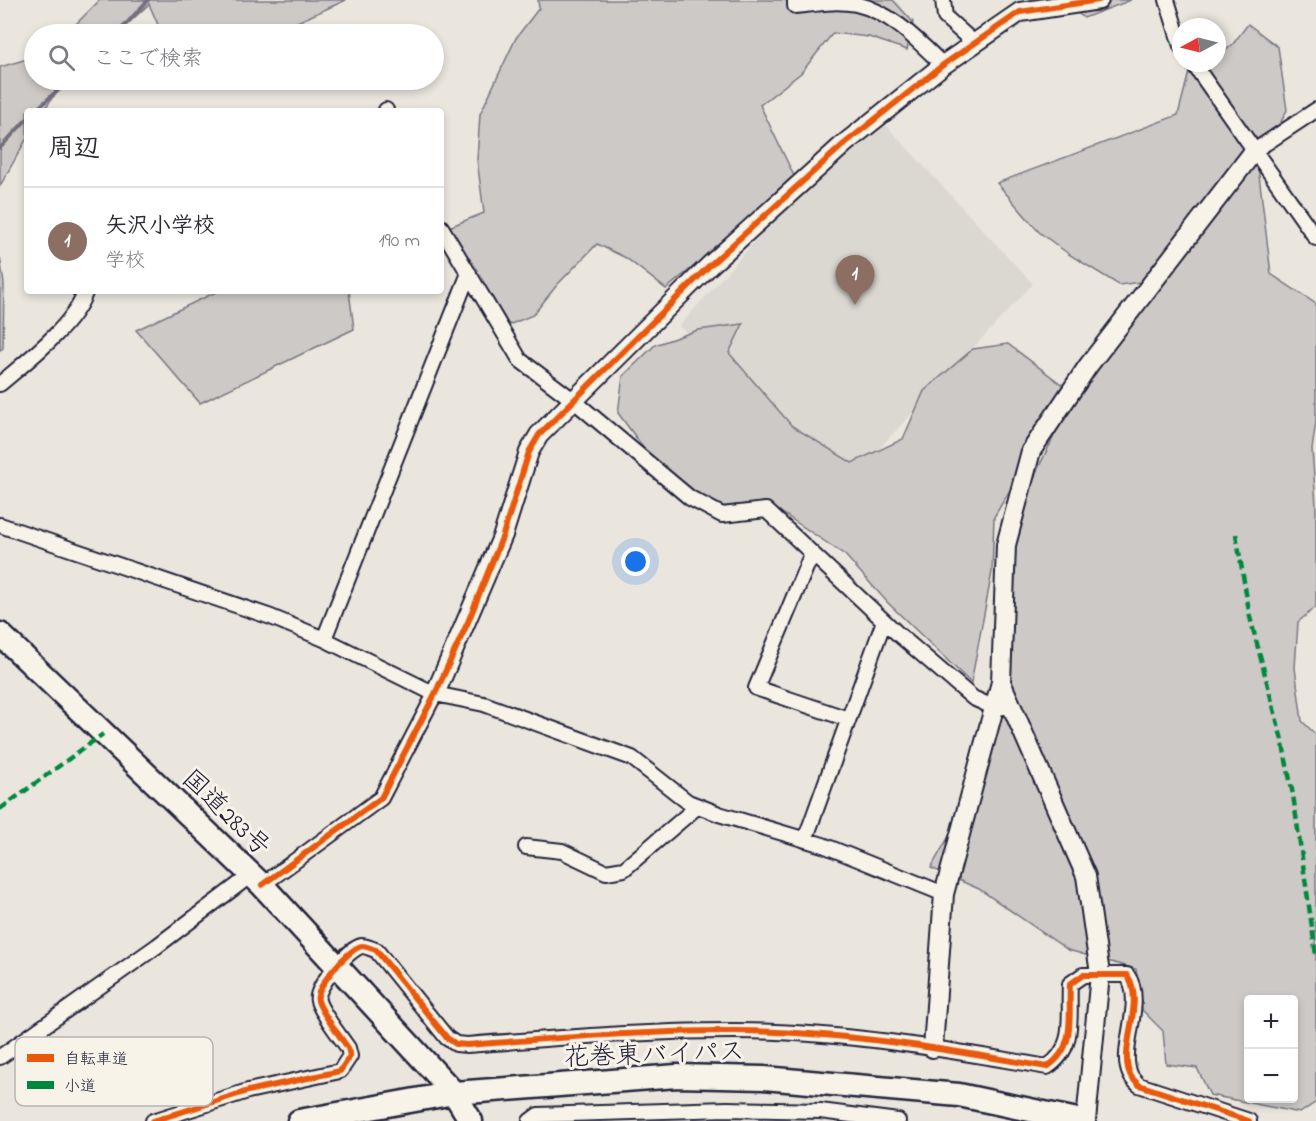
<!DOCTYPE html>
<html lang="ja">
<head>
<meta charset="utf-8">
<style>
  :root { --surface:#fff; --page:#f2f2f3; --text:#2b2b33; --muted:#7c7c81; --line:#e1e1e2; --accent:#2563eb }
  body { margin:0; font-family:"Indie Flower","Klee One",sans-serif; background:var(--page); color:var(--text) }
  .controls { position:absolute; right:18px; bottom:18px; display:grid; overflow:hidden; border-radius:6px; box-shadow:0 3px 9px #0003 }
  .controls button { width:54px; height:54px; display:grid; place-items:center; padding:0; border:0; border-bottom:2px solid var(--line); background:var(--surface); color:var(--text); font:30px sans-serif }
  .compass { position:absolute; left:1172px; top:18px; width:54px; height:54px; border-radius:50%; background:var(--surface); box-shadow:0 3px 9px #0003; rotate:263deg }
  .you { position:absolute; left:636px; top:562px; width:21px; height:21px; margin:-15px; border:4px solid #fff; border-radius:50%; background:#1a73e8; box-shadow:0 0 0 9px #1a73e833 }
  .badge { display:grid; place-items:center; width:39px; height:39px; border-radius:50%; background:var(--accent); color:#fff; font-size:20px; font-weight:700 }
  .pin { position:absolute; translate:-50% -50px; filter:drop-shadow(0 2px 3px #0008) }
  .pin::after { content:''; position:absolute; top:32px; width:21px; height:18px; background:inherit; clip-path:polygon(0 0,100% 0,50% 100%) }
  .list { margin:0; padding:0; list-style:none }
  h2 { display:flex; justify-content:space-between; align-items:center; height:78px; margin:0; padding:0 24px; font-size:26px }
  h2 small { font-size:20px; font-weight:400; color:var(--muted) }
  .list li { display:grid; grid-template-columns:39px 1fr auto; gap:18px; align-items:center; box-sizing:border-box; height:108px; padding:0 24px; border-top:2px solid var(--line) }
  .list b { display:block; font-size:22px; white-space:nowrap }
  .list p { margin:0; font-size:20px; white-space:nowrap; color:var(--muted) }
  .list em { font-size:20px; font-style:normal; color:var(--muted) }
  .icon { flex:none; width:33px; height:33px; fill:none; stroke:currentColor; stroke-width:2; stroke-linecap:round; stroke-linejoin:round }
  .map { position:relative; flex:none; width:1316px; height:1121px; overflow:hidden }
  .search { position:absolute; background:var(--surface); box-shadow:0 3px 9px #0003; left:24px; top:24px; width:420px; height:66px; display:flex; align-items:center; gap:15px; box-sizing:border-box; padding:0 21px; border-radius:33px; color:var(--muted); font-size:22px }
  .panel { position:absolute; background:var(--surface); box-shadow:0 3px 9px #0003; left:24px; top:108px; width:420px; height:186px; border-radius:6px }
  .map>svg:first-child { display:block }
  .built { fill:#dbd8d2 }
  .green { fill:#cdc9c6; stroke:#787680; stroke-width:1.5; fill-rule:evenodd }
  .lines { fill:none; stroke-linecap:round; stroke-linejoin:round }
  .stream { stroke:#716f7b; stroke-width:4 }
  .minor-casing { stroke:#22223b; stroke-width:18 }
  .tertiary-casing { stroke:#22223b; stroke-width:22 }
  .primary-casing { stroke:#22223b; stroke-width:27 }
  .trunk-casing { stroke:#22223b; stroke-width:27 }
  .minor { stroke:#f7f3e8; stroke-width:14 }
  .tertiary { stroke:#f7f3e8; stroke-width:18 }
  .primary { stroke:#f7f3e8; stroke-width:22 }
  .trunk { stroke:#f7f3e8; stroke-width:22 }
  .quiet { stroke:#00873e; stroke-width:4.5; stroke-dasharray:9 4.5; stroke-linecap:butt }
  .cycleway-casing { stroke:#f7f3e8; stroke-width:10 }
  .cycleway { stroke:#e8590c; stroke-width:6 }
  .labels { text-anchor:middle; stroke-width:6; stroke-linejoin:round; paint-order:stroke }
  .street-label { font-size:26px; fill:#22223b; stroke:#f7f3e8 }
  .key { fill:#f7f3e8; stroke:#b7b4b4; stroke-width:1.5 }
  .key-label { font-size:16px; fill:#22223b }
</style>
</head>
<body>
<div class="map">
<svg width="1316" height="1121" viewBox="0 0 1316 1121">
  <rect width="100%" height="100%" fill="#eae6de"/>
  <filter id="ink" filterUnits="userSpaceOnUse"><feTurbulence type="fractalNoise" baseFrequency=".0167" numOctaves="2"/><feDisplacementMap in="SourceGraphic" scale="12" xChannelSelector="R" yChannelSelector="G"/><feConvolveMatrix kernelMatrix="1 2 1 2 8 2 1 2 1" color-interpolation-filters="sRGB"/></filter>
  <g filter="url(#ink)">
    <!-- built -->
    <path class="built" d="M 872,110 L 1033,284 L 849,481 L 679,326 Z"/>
    <!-- green -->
    <path class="green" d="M 100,0 L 346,0 L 271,34 L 162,34 L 149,4 L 117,34 L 66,34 Z
      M 538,0 L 893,0 L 913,22 L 907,50 L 869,37 L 833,33 L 801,73 L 760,105 L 797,182 L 666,289 L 626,258 L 597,244 L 557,285 L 533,315 L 499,329 L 449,227 L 484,213 L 477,160 L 480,114 L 516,38 L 539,8 Z
      M 1060,0 L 1131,0 L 1084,18 Z
      M 1248,24 L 1278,47 L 1287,110 L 1258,167 L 1271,274 L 1316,304 L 1316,422 L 1312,449 L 1316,505 L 1316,607 L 1298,622 L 1295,668 L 1302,721 L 1316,735 L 1316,1102 L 1300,1113 L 1210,1095 L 1197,1068 L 1166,1064 L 1163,1031 L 1142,1010 L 1136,969 L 1068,950 L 979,889 L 931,868 L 975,790 L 1020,505 L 1063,418 L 1162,279 L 1119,285 L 1070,255 L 1039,232 L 997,183 L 1178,115 L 1190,68 L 1217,63 L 1217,58 L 1233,44 ZM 1248,1000 L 1294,1000 L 1294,1098 L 1248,1098 Z
      M 34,57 L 34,80 L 71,80 L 52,98 L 44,111 L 27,111 L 27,138 L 0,186 L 0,67 Z
      M 0,257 L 4,284 L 3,348 L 0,350 Z
      M 218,291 L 349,291 L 354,329 L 200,403 L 136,330 Z
      M 743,324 L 729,353 L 792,426 L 852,463 L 903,439 L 924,391 L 973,349 L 1008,344 L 1069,390 L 994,517 L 992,572 L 971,683 L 888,603 L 845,555 L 766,502 L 712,508 L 684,503 L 618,413 L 623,376 L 655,345 L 698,330 Z"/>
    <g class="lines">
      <!-- stream -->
      <path class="stream" d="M 117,34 L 148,0
        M 35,111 L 69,80
        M 0,148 L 27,119"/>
      <defs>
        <path id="minor" d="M 795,0 L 795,6 C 815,4 836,0 856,4 C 891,12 918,41 943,65
          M 943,0 L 945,17 L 973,42
          M 1167,0 L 1181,46
          M 1193,63 L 1316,238
          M 386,110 L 386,111
          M 1254,151 L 1316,110
          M 441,227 L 520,360 L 573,400 L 690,498 L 722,515 L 766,510 L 898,634 L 973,698 L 995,708 L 1004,707
          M 0,384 C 27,361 73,326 85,293 L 80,291
          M 0,525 L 271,617 L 324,639 L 435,694 L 484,704 L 632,758 L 688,802 L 719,814 L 823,845 L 944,894
          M 812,553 L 756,688 L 848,719
          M 324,639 L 469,273
          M 805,840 L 884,621
          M 526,847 L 562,851 L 606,872 L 624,869 L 698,806
          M 262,885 L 381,798 L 435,694
          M 0,1057 L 157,946 L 251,875
          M 153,1121 L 248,1091 L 340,1071 L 350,1056 L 348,1048 C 340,1036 322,1014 318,1001 C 314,988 349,948 362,946 C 367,946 371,949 376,950 L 447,1038 L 456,1044 L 467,1045 C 556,1038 645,1031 735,1031 C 840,1031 944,1049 1047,1067 C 1077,1048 1068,1015 1070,984 L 1083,975 L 1127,975 C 1146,1001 1118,1049 1130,1074 C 1131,1078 1136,1082 1139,1085 L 1249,1121
          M 530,1121 L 538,1115 L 727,1109 L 820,1111 L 898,1121"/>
        <path id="tertiary" d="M 435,694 L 503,535 L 529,452 L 539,435 L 709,266 L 844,144 L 943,65 L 1020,12 L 1099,0
          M 933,1048 L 944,894 L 1001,682
          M 1086,1121 L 1100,974 L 1086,876 L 1001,682 L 1006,545 L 1031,451 L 1088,366 L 1254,151"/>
        <path id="primary" d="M 454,1093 L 471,1121"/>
        <path id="trunk" d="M 0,634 L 262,885 L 454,1093
          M 299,1121 L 454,1093 L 677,1076 L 764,1078 L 959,1095 L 1082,1121"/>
      </defs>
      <!-- minor casing -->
      <use href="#minor" class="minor-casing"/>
      <!-- tertiary casing -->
      <use href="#tertiary" class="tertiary-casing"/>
      <!-- primary casing -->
      <use href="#primary" class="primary-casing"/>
      <!-- trunk casing -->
      <use href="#trunk" class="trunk-casing"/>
      <!-- minor -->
      <use href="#minor" class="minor"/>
      <!-- tertiary -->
      <use href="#tertiary" class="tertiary"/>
      <!-- primary -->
      <use href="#primary" class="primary"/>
      <!-- trunk -->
      <use href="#trunk" class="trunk"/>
      <!-- quiet -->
      <path class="quiet" d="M 1236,534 L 1250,617 L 1282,740 L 1293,795 L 1316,955
        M 0,809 L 103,734"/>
      <defs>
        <path id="cycleway" d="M 262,885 L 381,798 L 435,694 L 468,622 L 503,535 L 529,452 L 539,435 L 709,266 L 844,144 L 943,65 L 1020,12 L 1099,0
          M 153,1121 L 248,1091 L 340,1071 L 350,1056 L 348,1048 C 340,1036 322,1014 318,1001 C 314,988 349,948 362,946 C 367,946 371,949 376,950 L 447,1038 L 456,1044 L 467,1045 C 556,1038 645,1031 735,1031 C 840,1031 944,1049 1047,1067 C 1077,1048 1068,1015 1070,984 L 1083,975 L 1127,975 C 1146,1001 1118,1049 1130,1074 C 1131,1078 1136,1082 1139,1085 L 1249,1121"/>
      </defs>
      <!-- cycleway casing -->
      <use href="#cycleway" class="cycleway-casing"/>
      <!-- cycleway -->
      <use href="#cycleway" class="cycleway"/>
    </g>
  </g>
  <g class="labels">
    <!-- street labels -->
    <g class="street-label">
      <text transform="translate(227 812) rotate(44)" y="9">国道283号</text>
      <text transform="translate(654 1053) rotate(-2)" y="9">花巻東バイパス</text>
    </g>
  </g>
  <!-- legend -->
  <rect x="15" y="1037" width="198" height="69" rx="9" class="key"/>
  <rect x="27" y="1054" width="27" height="8" fill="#e8590c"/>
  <rect x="27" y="1081" width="27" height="8" fill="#00873e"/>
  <g class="key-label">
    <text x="64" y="1064">自転車道</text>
    <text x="64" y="1091">小道</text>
  </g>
</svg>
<div class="controls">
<button>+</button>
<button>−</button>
</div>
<svg class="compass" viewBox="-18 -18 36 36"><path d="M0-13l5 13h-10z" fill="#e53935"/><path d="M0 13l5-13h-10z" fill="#7c7c81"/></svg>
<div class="you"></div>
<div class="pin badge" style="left:855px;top:305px;background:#8d6e63">1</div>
<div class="search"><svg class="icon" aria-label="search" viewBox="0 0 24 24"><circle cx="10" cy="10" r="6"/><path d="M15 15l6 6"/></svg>ここで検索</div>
<section class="panel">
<h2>周辺<small></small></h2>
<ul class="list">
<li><span class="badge" style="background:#8d6e63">1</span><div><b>矢沢小学校</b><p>学校</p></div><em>190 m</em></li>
</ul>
</section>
</div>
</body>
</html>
